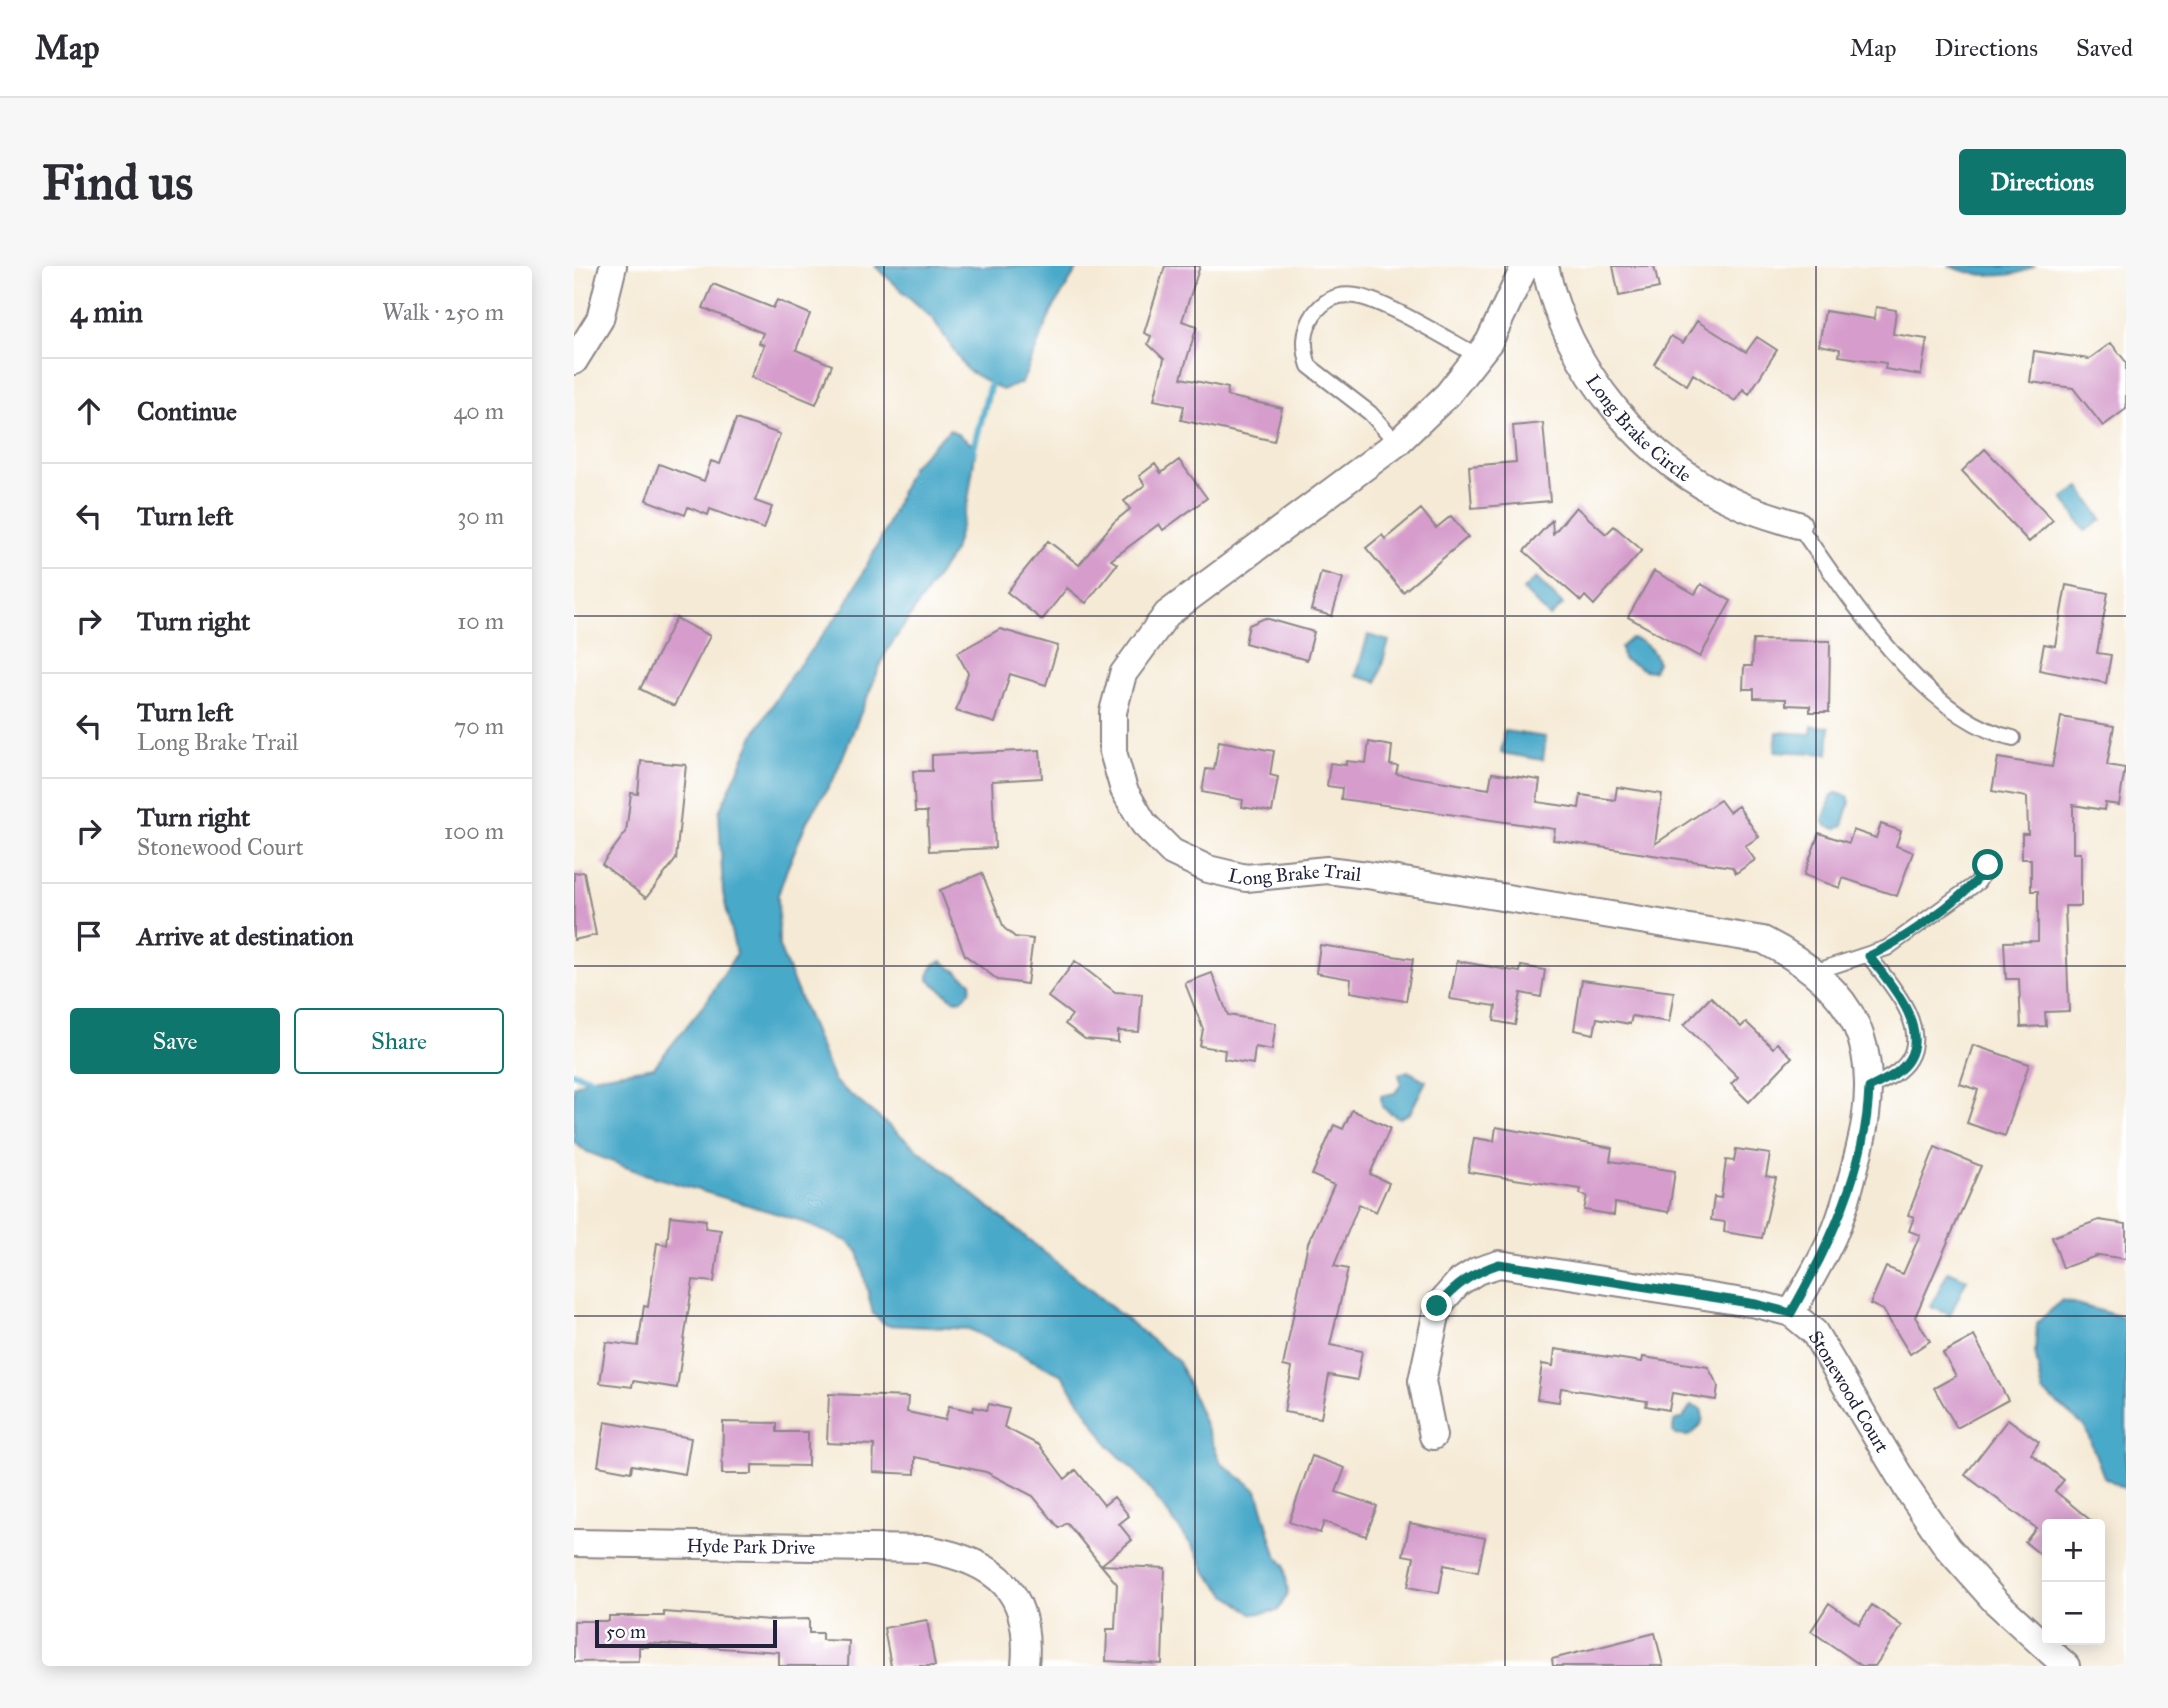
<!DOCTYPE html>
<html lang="en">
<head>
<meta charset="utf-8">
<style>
  :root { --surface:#fff; --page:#f7f7f7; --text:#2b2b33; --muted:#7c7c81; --line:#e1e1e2; --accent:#0f766e }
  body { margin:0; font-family:"IM FELL Great Primer",serif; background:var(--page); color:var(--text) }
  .controls { position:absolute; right:21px; bottom:21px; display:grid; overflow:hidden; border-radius:7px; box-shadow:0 4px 18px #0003 }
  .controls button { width:63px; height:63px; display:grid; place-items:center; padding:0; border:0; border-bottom:2px solid var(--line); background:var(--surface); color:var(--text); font:35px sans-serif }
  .scale { position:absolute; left:21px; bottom:18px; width:182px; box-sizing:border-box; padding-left:7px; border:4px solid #22223b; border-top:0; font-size:19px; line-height:24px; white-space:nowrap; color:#22223b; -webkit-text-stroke:5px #fff; paint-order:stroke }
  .stop { position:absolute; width:21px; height:21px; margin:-16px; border:5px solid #0f766e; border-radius:50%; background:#fff }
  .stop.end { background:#0f766e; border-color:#fff; box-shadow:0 2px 7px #0008 }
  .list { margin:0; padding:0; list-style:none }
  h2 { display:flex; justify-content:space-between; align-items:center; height:91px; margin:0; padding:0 28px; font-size:30px }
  h2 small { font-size:23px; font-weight:400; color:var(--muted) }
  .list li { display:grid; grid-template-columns:46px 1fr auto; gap:21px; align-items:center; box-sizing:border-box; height:105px; padding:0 28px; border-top:2px solid var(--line) }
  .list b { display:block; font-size:26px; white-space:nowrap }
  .list p { margin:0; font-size:23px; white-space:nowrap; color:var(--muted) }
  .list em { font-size:23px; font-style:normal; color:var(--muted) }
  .actions { display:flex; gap:14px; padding:21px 28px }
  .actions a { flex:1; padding:16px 0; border:2px solid var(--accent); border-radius:7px; text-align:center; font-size:24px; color:var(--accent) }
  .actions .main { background:var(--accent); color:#fff }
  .icon { flex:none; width:38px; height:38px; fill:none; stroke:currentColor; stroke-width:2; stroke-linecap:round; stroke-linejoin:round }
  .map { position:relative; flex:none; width:1552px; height:1400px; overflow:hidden; border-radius:7px }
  header { display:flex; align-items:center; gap:42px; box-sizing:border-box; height:98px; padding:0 35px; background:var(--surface); border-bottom:2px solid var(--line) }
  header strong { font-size:33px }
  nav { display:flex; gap:38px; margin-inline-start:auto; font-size:24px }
  .intro { display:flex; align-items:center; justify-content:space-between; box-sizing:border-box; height:168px; padding:0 42px }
  h1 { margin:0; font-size:49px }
  .button { padding:18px 32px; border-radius:7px; background:var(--accent); color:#fff; font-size:24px; font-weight:700 }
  main { display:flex; gap:42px; padding:0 42px }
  aside { flex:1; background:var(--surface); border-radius:7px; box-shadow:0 4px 18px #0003 }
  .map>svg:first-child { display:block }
  .water { fill:#4aa9c9; stroke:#366682; stroke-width:2 }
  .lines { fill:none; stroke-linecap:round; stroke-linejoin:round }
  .stream { stroke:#4aa9c9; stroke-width:7 }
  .building { fill:#d69dcc }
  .service-casing { stroke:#8c8688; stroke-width:18 }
  .minor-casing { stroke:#8c8688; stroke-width:30 }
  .service { stroke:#fff; stroke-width:14 }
  .minor { stroke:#fff; stroke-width:26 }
  .route { stroke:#0f766e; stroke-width:9 }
  .grid { fill:none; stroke:#22223b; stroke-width:2; stroke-opacity:0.55 }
  .labels { text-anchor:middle; stroke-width:5; stroke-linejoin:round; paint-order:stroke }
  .street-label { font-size:19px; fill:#22223b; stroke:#fff }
</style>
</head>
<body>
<header>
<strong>Map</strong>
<nav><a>Map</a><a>Directions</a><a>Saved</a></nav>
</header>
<div class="intro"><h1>Find us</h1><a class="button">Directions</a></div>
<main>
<aside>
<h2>4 min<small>Walk · 250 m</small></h2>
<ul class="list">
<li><svg class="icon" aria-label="ahead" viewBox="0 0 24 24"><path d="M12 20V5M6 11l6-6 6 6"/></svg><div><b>Continue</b></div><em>40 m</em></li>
<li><svg class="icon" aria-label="left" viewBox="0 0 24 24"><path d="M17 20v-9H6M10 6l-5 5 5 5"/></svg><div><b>Turn left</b></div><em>30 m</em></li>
<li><svg class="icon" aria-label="right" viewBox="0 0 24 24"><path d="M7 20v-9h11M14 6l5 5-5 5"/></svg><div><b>Turn right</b></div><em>10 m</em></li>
<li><svg class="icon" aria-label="left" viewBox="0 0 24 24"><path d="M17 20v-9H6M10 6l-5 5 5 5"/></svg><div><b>Turn left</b><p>Long Brake Trail</p></div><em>70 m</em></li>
<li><svg class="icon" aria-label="right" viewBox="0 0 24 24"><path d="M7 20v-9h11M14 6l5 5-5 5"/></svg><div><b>Turn right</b><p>Stonewood Court</p></div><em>100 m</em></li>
<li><svg class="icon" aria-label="arrive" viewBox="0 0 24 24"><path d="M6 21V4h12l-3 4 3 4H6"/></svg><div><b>Arrive at destination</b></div></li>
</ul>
<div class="actions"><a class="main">Save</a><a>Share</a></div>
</aside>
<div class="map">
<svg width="1552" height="1400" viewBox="0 0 1552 1400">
  <rect width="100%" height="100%" fill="#fff"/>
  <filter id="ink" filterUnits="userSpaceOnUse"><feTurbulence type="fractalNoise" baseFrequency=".0143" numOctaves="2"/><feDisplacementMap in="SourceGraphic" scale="14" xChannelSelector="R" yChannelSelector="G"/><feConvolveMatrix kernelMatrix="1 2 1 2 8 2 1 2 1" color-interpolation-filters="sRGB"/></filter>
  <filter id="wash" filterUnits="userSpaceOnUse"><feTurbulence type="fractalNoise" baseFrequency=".00686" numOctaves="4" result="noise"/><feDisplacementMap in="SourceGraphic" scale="28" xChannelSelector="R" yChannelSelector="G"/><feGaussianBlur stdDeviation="1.57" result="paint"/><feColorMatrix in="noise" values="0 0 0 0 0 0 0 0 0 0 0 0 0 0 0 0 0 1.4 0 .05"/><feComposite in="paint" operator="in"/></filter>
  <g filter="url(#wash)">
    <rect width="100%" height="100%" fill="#f5ead5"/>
    <!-- water -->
    <path class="water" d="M 301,0 L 505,0 L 478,44 L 448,117 L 428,124 L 393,104 L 359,53 Z
      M 1375,0 L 1460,0 C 1438,15 1399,10 1375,0 Z
      M 376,163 L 402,181 L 394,235 L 380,285 L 311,388 L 260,512 L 233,555 L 213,603 L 204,629 L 205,681 L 260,815 L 605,1096 L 647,1197 L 683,1224 L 702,1289 L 710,1299 L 713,1318 L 714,1327 L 704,1345 L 679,1348 L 653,1329 L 632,1306 L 624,1288 L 564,1208 L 536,1181 L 488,1109 L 395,1063 L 312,1059 L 299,1048 L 284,985 L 273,975 L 224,954 L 64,906 L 11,885 L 0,876 L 0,820 L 18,811 L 80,801 L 133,735 L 162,688 L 149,627 L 145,546 L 182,465 L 216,411 L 271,340 L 310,267 L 337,201 Z
      M 1506,221 L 1528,254 L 1511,265 L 1489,232 Z
      M 962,312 L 989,339 L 976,351 L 949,324 Z
      M 794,369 L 815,375 L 803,416 L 782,410 Z
      M 1056,373 C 1067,372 1083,386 1083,397 L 1079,405 L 1070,404 L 1049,393 L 1047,381 Z
      M 1238,460 L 1256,461 L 1254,488 L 1201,485 L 1203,466 L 1237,468 Z
      M 930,465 L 972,471 L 969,494 L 927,487 Z
      M 1262,527 L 1274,530 L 1276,536 L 1269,560 L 1262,563 L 1252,560 L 1249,554 L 1258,529 Z
      M 368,695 L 397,716 L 396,725 L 389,733 L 380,734 L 355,714 C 355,704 358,697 368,695 Z
      M 834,805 L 852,815 L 836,847 L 825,852 L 808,841 L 807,830 L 821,827 L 827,818 L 825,808 Z
      M 1374,1005 L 1393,1013 L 1376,1049 L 1357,1041 Z
      M 1488,1034 L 1552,1052 L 1552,1223 L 1530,1211 L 1511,1161 L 1469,1126 L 1461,1086 L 1463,1057 Z
      M 1117,1140 L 1127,1143 C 1132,1156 1125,1164 1114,1170 L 1101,1169 L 1099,1165 L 1100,1155 L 1109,1152 Z"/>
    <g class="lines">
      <!-- stream -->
      <path class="stream" d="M 398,188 L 418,112
        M 0,807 L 25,816"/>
    </g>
    <g id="blocks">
      <!-- building -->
      <path class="building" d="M 591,0 L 626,0 L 608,55 L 623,60 L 607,112 L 654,122 L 653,130 L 708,142 L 700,175 L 607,154 L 610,140 L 580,134 L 590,93 L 574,78 L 577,70 L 570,67 Z
        M 1039,0 L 1080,0 L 1085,22 L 1045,30 Z
        M 139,18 L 199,42 L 203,34 L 236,48 L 222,84 L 258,99 L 242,138 L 177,111 L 190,79 L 185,77 L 189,67 L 129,42 Z
        M 1302,41 L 1322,44 L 1319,68 L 1353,73 L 1347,109 L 1311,103 L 1312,97 L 1265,90 L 1266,83 L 1245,79 L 1251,45 L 1300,53 Z
        M 1123,55 L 1172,86 L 1183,71 L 1203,84 L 1175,128 L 1169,123 L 1161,135 L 1119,108 L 1113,119 L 1080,98 L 1097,70 L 1109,77 Z
        M 1537,77 L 1552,96 L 1552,143 L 1529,160 L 1499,122 L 1456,116 L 1460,85 L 1515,93 Z
        M 162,153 L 206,168 L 181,235 L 198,241 L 190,263 L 136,243 L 134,249 L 114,241 L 111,249 L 72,234 L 85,198 L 130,215 L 137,195 L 146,198 Z
        M 969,157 L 976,235 L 898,242 L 895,200 L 942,196 L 939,160 Z
        M 1411,183 L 1479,254 L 1455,276 L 1388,205 Z
        M 605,194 L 633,232 L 589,264 L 585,258 L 537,294 L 543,298 L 512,337 L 493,322 L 468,354 L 433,326 L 474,275 L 505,299 L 540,256 L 556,243 L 550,235 L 571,219 L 565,210 L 581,198 L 587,207 Z
        M 1002,241 L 1032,268 L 1040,260 L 1068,284 L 1020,339 L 1011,330 L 1007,335 L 950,285 L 978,254 L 979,268 Z
        M 847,243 L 862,262 L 877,250 L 894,271 L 829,326 L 792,282 L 808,269 L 811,273 Z
        M 1080,305 L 1121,328 L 1127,318 L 1157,335 L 1126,391 L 1054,351 Z
        M 747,306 L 769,312 L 758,350 L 737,344 Z
        M 1492,319 L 1534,327 L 1523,387 L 1537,389 L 1532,417 L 1465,404 L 1470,378 L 1481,380 Z
        M 102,352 L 136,370 L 100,440 L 66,423 Z
        M 691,352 L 740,366 L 733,394 L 671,377 L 675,359 Z
        M 426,363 L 484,380 L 472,419 L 436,408 L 421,457 L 382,445 L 394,407 L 383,387 Z
        M 1179,374 L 1256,375 L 1255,446 L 1236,446 L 1236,440 L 1212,439 L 1212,433 L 1180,432 L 1180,423 L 1169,423 L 1170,400 L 1178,400 Z
        M 1487,451 L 1540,460 L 1533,499 L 1551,502 L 1545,539 L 1531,537 L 1530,544 L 1499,539 L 1499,587 L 1507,587 L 1507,640 L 1491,640 L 1495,745 L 1471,746 L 1472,760 L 1447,761 L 1445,713 L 1432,713 L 1430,676 L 1464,675 L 1464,625 L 1457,625 L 1457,593 L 1448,593 L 1448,568 L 1454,568 L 1453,531 L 1418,525 L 1424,492 L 1478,501 Z
        M 645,475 L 700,485 L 696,509 L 704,511 L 698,546 L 668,541 L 669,534 L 628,526 L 632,503 L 640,504 Z
        M 795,476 L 818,480 L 816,499 L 824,500 L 822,508 L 915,523 L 918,507 L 966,514 L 963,536 L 1005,542 L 1007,529 L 1041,534 L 1043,521 L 1088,528 L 1081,578 L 1146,534 L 1155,546 L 1164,540 L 1185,571 L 1171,580 L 1181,594 L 1162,607 L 1158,601 L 979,574 L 981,563 L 767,533 L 768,522 L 753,520 L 756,497 L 772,499 L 772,495 L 792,497 Z
        M 466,484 L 468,512 L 418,515 L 421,582 L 355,585 L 353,546 L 341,546 L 339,505 L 358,505 L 358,489 Z
        M 67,495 L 112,499 L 102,593 L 72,632 L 28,598 L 52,566 L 57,527 L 64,528 Z
        M 1307,558 L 1327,565 L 1322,580 L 1339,586 L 1323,630 L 1269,612 L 1266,622 L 1230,609 L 1245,567 L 1275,577 L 1279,564 L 1302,572 Z
        M 10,606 L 22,669 L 0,674 L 0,607 Z
        M 408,607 L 430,662 L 441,671 L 459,673 L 453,718 L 424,714 L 391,689 L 366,624 Z
        M 746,679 L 839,693 L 832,735 L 776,726 L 777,713 L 742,707 Z
        M 501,695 L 541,726 L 568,728 L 565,766 L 544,765 L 544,776 L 511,773 L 491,758 L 498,749 L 474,731 Z
        M 883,695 L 946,706 L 947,700 L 971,704 L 967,731 L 947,727 L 941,759 L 920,755 L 922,740 L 876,733 Z
        M 638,707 L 654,749 L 702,757 L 698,784 L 681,781 L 679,798 L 650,793 L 651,784 L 626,780 L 629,763 L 611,717 Z
        M 1008,714 L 1100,726 L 1095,756 L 1058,750 L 1056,758 L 1023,752 L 1020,768 L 1000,764 Z
        M 1137,731 L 1167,761 L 1172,756 L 1199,782 L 1203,777 L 1218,791 L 1175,836 L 1157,818 L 1164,811 L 1110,759 Z
        M 1399,779 L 1455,798 L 1431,870 L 1393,857 L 1404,824 L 1386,818 Z
        M 778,844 L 816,862 L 796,908 L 815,917 L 802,946 L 785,938 L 760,1000 L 774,1003 L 756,1079 L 788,1085 L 783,1114 L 755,1109 L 747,1152 L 710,1146 L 718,1102 L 709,1100 L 734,977 L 760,919 L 738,909 L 760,859 L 769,863 Z
        M 922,861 L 1038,882 L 1036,895 L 1101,905 L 1095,946 L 1041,937 L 1040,949 L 1010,944 L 1013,930 L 1006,928 L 1007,923 L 894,906 L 900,872 L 920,875 Z
        M 1361,881 L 1407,900 L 1341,1051 L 1356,1075 L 1336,1088 L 1309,1044 L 1296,1038 L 1312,1001 L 1329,1008 L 1346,969 L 1335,965 L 1340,951 L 1334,949 Z
        M 1162,883 L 1196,888 L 1192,910 L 1202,912 L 1188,972 L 1150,966 L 1151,956 L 1137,954 L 1140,931 L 1147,932 L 1152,894 L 1160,895 Z
        M 96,950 L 132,954 L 131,962 L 147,964 L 140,1016 L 119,1014 L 103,1122 L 59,1115 L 58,1121 L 26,1117 L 32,1076 L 64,1080 L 70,1040 L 74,1041 L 83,977 L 93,979 Z
        M 1525,954 L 1552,958 L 1552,993 L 1525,989 L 1489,1002 L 1478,971 Z
        M 1400,1070 L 1434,1134 L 1383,1162 L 1360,1122 L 1382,1110 L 1369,1087 Z
        M 981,1083 L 1068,1096 L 1069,1091 L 1134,1101 L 1144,1120 L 1142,1134 L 1098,1127 L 1095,1144 L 1072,1140 L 1073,1135 L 987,1122 L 985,1136 L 963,1133 L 968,1098 L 979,1100 Z
        M 255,1128 L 334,1131 L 333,1146 L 371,1154 L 375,1140 L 399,1145 L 400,1141 L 413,1144 L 415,1138 L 435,1143 L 430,1161 L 465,1179 L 491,1213 L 502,1204 L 530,1239 L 540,1231 L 555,1250 L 545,1258 L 558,1274 L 527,1299 L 493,1257 L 485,1262 L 459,1230 L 412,1206 L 341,1191 L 341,1208 L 299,1206 L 300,1179 L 253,1177 Z
        M 1434,1153 L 1465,1176 L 1457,1188 L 1490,1214 L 1481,1225 L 1521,1258 L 1473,1258 L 1473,1294 L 1451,1276 L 1462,1262 L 1391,1209 Z
        M 31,1156 L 117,1172 L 111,1208 L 58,1199 L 57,1206 L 24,1200 Z
        M 149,1156 L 203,1157 L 203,1166 L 234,1166 L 234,1200 L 178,1199 L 178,1208 L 148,1208 Z
        M 738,1190 L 771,1202 L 762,1226 L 803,1240 L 792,1270 L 750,1256 L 746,1267 L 715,1256 Z
        M 836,1257 L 911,1272 L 904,1306 L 870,1299 L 865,1327 L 834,1321 L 840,1291 L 829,1289 Z
        M 527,1299 L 591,1302 L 588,1398 L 532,1395 L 533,1363 L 541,1363 L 543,1318 Z
        M 1255,1337 L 1285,1358 L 1298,1339 L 1328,1360 L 1301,1400 L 1288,1400 L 1237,1365 Z
        M 90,1346 L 196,1354 L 235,1353 L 235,1367 L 248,1367 L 248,1374 L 275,1375 L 274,1400 L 205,1400 L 205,1386 L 74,1377 L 74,1381 L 65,1381 L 65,1395 L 0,1396 L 0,1355 L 35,1355 L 35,1350 L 90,1350 Z
        M 353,1354 L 361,1400 L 317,1400 L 310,1362 Z
        M 1081,1367 L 1089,1400 L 979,1400 L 978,1393 Z"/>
    </g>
  </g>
  <g filter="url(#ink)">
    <use href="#blocks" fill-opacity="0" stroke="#8c8688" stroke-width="2"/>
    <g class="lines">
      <defs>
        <path id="service" d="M 823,177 L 796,147 L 735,100 C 729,81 729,65 740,48 C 751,33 764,27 782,30 C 810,34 876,75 904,90
          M 1224,259 C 1274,329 1351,454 1439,472
          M 1295,690 C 1314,716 1355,758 1335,793 C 1327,807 1309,815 1295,822
          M 1240,706 L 1313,682 L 1404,616 L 1414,599"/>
        <g id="minor">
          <path id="s1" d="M 951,0 L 915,76 L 874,128 L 823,177 L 593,348 L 549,408 L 539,446 L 539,486 L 550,524 L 570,558 L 598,586 L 634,603 L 672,612 L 753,604 L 793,609 L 1189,674 C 1283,722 1311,782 1285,885 C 1277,914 1271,944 1258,972 C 1246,998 1231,1023 1217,1047"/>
          <path id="s2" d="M 971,0 C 993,104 1071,198 1168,240 C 1186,248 1206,253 1224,259"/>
          <path d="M 0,95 L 26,53 L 39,0"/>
          <path id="s3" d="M 859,1170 L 848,1115 L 864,1040 L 884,1017 L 903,1005 L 925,998 L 1182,1038 L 1217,1047 L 1240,1066 L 1334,1224 L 1374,1282 L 1421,1335 L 1492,1400"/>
          <path id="s4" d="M 0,1277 L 353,1283 C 423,1296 458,1325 451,1400"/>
        </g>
      </defs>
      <!-- service casing -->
      <use href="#service" class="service-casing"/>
      <!-- minor casing -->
      <use href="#minor" class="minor-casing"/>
      <!-- service -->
      <use href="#service" class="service"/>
      <!-- minor -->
      <use href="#minor" class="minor"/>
    </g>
  </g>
  <g class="lines" filter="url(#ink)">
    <!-- route -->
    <path class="route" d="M 863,1040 C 882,1019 898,1007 925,998 L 1182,1038 L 1217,1047 C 1256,978 1292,903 1295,822 C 1309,815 1327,807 1335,793 C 1355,758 1314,716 1295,690 C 1328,675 1396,629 1414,599"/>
  </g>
  <!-- grid -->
  <path class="grid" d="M 310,0 L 310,1400M 621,0 L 621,1400M 931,0 L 931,1400M 1242,0 L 1242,1400M 0,350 L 1552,350M 0,700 L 1552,700M 0,1050 L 1552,1050"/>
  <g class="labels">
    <!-- street labels -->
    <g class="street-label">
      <text dy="7" stroke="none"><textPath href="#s2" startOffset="191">Long Brake Circle</textPath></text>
      <text dy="7" stroke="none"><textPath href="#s1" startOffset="908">Long Brake Trail</textPath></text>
      <text dy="7" stroke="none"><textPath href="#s3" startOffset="604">Stonewood Court</textPath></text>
      <text dy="7" stroke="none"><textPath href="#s4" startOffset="177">Hyde Park Drive</textPath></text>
    </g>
  </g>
</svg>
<div class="controls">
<button>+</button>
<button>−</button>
</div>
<div class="scale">50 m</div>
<div class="stop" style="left:1414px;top:599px"></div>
<div class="stop end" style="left:863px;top:1040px"></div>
</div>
</main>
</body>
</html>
